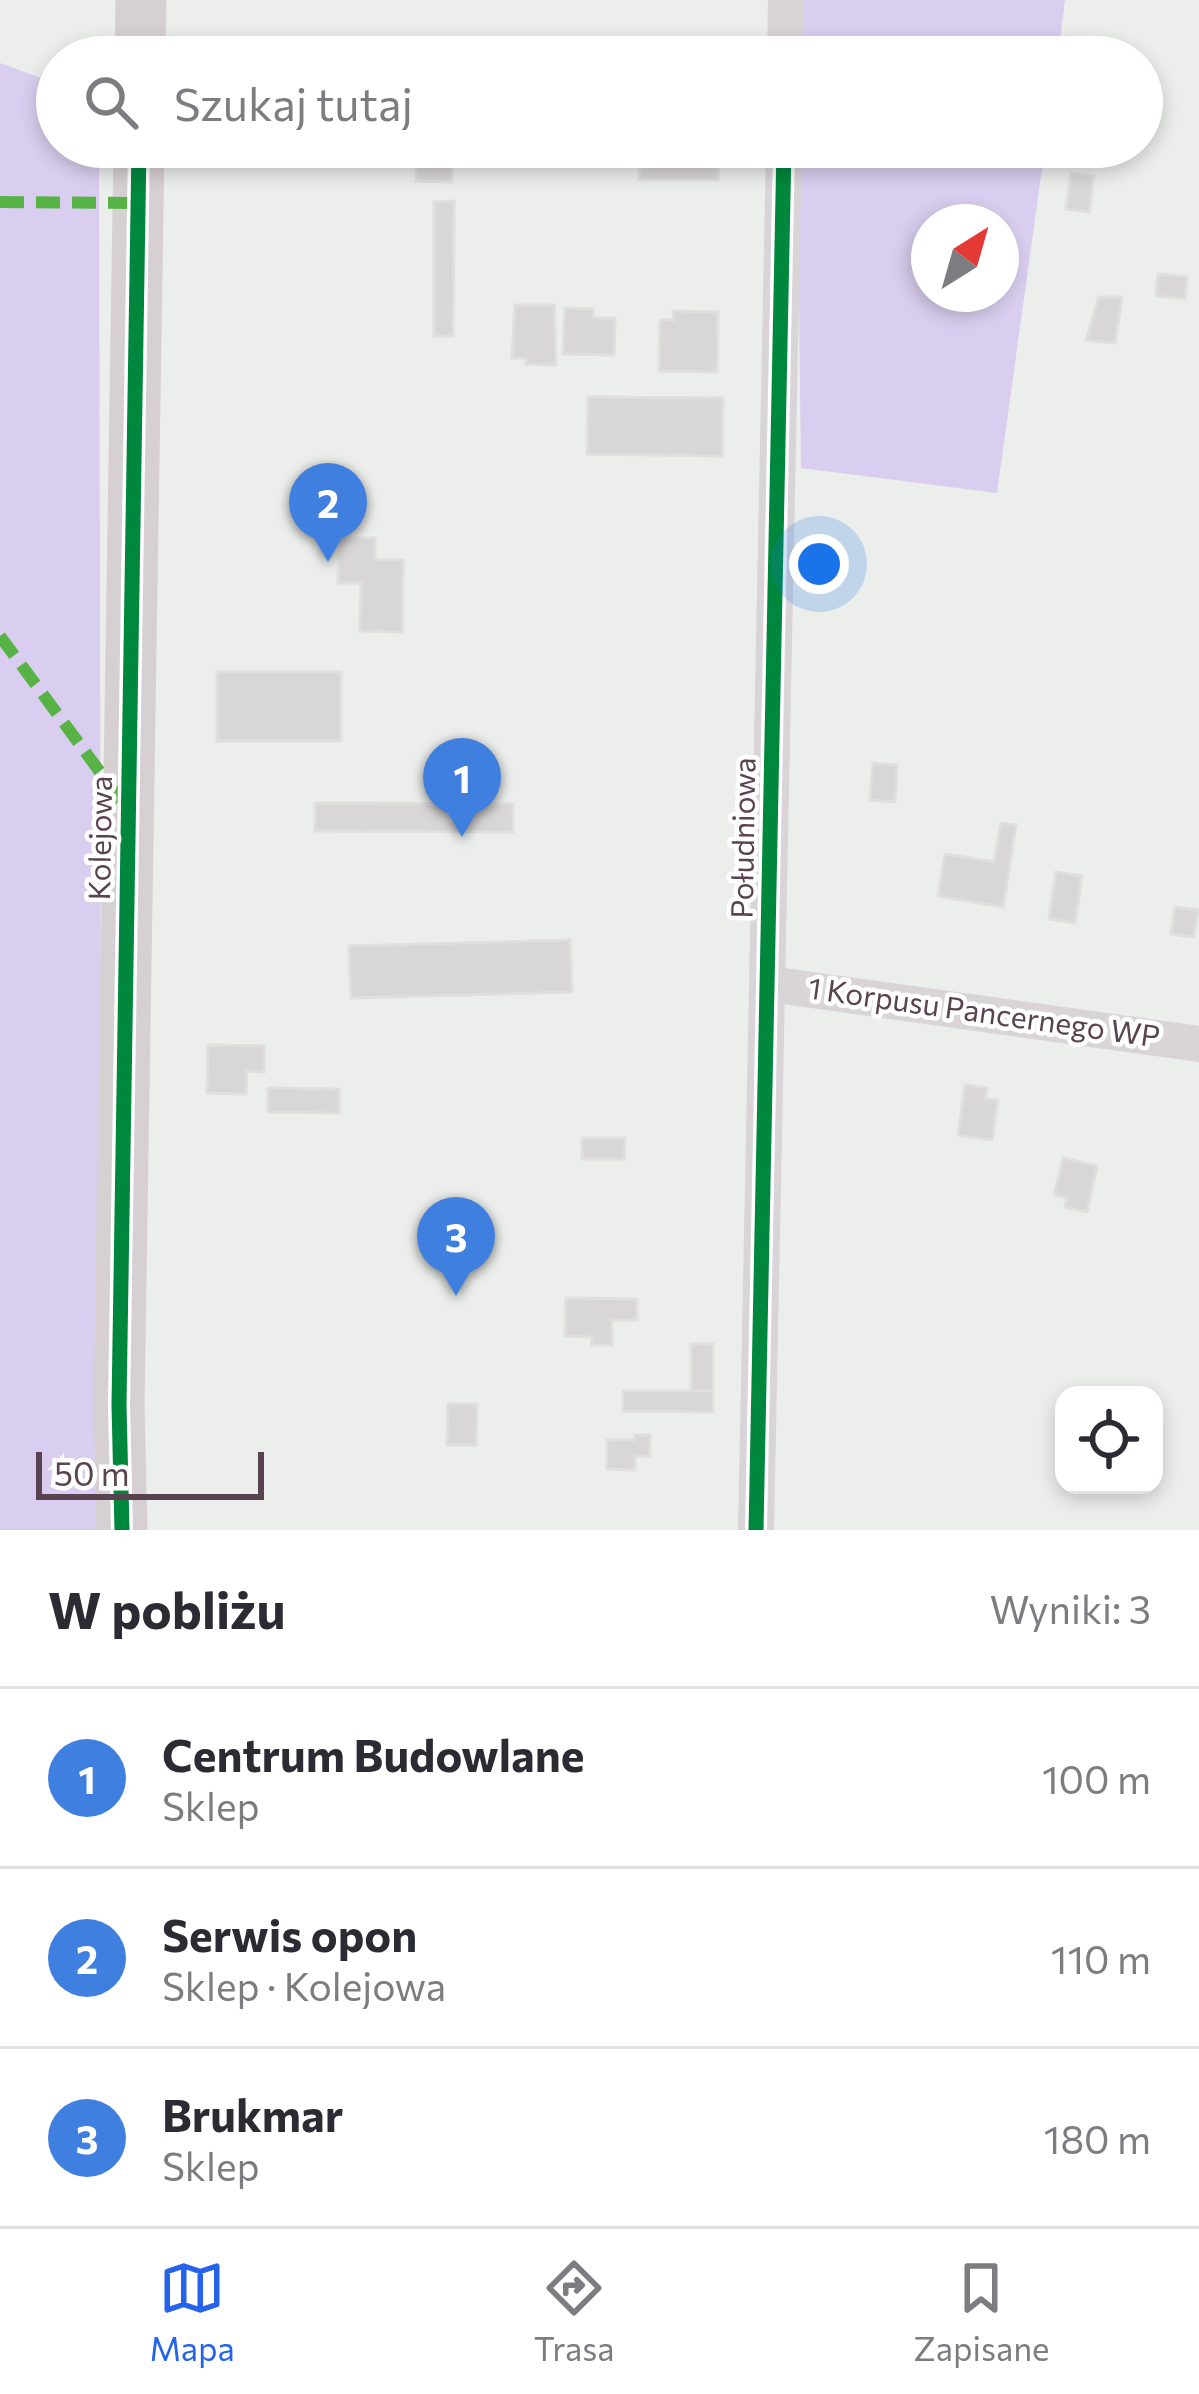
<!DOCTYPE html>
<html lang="pl">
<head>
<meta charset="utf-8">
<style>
  :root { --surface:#fff; --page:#f2f2f3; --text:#2b2b33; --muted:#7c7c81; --line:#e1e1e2; --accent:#2563eb }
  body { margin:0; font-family:Commissioner,sans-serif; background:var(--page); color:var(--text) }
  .controls { position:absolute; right:36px; bottom:36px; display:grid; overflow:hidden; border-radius:24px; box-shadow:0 6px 18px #0003 }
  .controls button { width:108px; height:108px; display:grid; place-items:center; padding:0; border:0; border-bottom:3px solid var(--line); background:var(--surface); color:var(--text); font:60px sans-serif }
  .compass { position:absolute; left:911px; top:204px; width:108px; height:108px; border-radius:50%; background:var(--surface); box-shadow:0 6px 18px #0003; rotate:37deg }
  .scale { position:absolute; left:36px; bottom:30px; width:228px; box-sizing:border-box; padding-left:12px; border:6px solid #5a4350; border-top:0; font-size:33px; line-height:42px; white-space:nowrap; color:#5a4350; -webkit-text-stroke:9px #fff; paint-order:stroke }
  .you { position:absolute; left:819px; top:564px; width:42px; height:42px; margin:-30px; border:9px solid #fff; border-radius:50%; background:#1a73e8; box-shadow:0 0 0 18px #1a73e833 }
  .badge { display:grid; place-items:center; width:78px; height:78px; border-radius:50%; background:var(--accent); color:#fff; font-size:39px; font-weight:700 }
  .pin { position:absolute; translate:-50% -99px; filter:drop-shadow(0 3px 6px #0008) }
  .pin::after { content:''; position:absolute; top:63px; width:42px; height:36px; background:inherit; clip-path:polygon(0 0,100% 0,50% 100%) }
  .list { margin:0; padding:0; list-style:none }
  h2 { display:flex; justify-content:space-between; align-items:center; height:156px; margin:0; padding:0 48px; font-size:51px }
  h2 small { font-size:39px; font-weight:400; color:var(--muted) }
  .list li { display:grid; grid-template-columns:78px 1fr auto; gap:36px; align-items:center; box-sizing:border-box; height:180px; padding:0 48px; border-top:3px solid var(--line) }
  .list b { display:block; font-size:45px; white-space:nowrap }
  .list p { margin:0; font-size:39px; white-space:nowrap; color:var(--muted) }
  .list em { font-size:39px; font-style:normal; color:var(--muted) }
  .icon { flex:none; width:66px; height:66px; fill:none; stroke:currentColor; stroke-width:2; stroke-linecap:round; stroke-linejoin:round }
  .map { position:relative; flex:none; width:1199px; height:1530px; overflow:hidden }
  .search { position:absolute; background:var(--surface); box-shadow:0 6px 18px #0003; left:36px; right:36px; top:36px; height:132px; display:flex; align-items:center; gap:30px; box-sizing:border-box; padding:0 42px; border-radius:66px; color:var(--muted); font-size:45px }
  .sheet { height:696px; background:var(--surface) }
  nav { display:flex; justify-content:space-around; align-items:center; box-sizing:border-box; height:168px; border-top:3px solid var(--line); background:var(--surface); font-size:33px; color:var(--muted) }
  nav a { display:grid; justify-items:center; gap:6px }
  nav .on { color:var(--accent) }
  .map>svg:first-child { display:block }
  .green { fill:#d9ceef; fill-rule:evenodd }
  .building { fill:#d8d6d6; stroke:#dfdfde; stroke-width:3 }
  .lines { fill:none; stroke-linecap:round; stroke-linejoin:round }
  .street { stroke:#d9d4d7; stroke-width:36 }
  .secondary { stroke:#d7d0d3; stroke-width:51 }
  .quiet { stroke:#58b347; stroke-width:12; stroke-dasharray:24 12; stroke-linecap:butt }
  .cycleway-casing { stroke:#fff; stroke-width:22 }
  .cycleway { stroke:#00873e; stroke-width:15 }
  .labels { text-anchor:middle; stroke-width:9; stroke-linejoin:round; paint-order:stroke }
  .street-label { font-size:30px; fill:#5a4350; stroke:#fff }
</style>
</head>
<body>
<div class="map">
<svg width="1199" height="1530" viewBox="0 0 1199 1530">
  <rect width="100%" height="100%" fill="#eceeec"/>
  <!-- green -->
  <path class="green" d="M 795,0 L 1065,0 L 1058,57 L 796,57 Z
    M 0,63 L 57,84 L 57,147 L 99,147 L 102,1530 L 0,1530 Z
    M 797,147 L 1045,147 L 997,493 L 801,468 ZM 929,222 L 1001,222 L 1001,294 L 929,294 Z"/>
  <!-- building -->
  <path class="building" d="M 417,147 L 453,147 L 452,182 L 416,181 Z
    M 640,147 L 719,147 L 718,180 L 639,180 Z
    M 1071,173 L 1094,176 L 1089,212 L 1066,209 Z
    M 454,201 L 453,336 L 434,336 L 434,202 Z
    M 1158,274 L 1187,277 L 1185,299 L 1156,296 Z
    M 1099,297 L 1122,297 L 1115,343 L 1086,340 Z
    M 515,305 L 554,305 L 556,365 L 526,364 L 526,358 L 512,358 Z
    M 565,308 L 593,309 L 593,318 L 615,318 L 614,355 L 563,354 Z
    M 673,311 L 718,312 L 717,372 L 659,371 L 660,320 L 674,320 Z
    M 588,397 L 723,398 L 722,456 L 587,454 Z
    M 339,538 L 375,538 L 375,560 L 403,560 L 402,632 L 360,631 L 361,583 L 338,583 Z
    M 217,672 L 341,672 L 341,741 L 217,741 Z
    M 873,763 L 897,765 L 895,802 L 870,800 Z
    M 315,803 L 513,804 L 513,832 L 315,831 Z
    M 1001,823 L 1016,825 L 1003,907 L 938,896 L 945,854 L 994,862 Z
    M 1056,872 L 1082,876 L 1075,923 L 1049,919 Z
    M 1175,907 L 1198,910 L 1194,937 L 1171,934 Z
    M 570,940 L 572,992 L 351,998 L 349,946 Z
    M 208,1045 L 264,1046 L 264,1072 L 247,1071 L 246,1094 L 207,1093 Z
    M 965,1085 L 987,1088 L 985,1099 L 998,1100 L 992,1140 L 958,1135 Z
    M 268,1088 L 339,1089 L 339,1113 L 268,1112 Z
    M 582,1138 L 625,1138 L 624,1159 L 582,1159 Z
    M 1063,1158 L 1097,1166 L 1087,1212 L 1065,1207 L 1067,1198 L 1054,1195 Z
    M 566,1298 L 637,1299 L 637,1320 L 612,1320 L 612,1345 L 592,1345 L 592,1337 L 565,1336 Z
    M 691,1344 L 713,1344 L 713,1391 L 691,1391 Z
    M 623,1391 L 713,1391 L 713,1412 L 623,1411 Z
    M 448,1404 L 477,1404 L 476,1445 L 447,1445 Z
    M 635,1435 L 650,1435 L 650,1456 L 635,1456 L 635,1470 L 607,1469 L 607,1440 L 635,1440 Z"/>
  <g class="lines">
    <!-- street -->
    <path class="street" d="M 785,57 L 786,0
      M 769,984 L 1199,1044
      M 756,1530 L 784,147"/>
    <!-- secondary -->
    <path class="secondary" d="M 140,57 L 141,0
      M 122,1530 L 119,1405 L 139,147"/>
    <!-- quiet -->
    <path class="quiet" d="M 0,202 L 138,203
      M 0,636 L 128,810"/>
    <defs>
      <path id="cycleway" d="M 122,1530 L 119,1405 L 139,147
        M 756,1530 L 784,147"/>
    </defs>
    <!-- cycleway casing -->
    <use href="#cycleway" class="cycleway-casing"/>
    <!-- cycleway -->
    <use href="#cycleway" class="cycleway"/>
  </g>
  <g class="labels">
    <!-- street labels -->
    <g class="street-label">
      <text transform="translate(101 838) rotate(-89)" y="10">Kolejowa</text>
      <text transform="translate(744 838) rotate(-89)" y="10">Południowa</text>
      <text transform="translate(984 1013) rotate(8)" y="10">1 Korpusu Pancernego WP</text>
    </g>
  </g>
</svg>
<div class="controls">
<button><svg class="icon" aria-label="locate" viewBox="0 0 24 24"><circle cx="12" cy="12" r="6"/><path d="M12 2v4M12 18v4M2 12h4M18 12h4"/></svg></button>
</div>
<svg class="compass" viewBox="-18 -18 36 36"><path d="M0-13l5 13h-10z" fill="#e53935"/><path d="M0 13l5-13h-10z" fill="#7c7c81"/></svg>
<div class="scale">50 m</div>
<div class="you"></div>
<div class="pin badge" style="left:462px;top:837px;background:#3f7fe0">1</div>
<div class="pin badge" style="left:328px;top:562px;background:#3f7fe0">2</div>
<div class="pin badge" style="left:456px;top:1296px;background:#3f7fe0">3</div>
<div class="search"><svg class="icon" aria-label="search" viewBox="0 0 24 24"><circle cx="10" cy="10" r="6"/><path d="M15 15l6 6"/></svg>Szukaj tutaj</div>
</div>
<section class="sheet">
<h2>W pobliżu<small>Wyniki: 3</small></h2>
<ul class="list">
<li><span class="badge" style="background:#3f7fe0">1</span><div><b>Centrum Budowlane</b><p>Sklep</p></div><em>100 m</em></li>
<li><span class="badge" style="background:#3f7fe0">2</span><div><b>Serwis opon</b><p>Sklep · Kolejowa</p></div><em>110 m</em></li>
<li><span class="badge" style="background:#3f7fe0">3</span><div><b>Brukmar</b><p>Sklep</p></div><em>180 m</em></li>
</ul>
</section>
<nav>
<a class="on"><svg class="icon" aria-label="map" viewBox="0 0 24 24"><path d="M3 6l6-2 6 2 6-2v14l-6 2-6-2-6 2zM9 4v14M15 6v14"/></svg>Mapa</a>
<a><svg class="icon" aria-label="directions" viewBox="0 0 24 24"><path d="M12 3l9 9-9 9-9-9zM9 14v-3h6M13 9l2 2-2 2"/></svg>Trasa</a>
<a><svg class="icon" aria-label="saved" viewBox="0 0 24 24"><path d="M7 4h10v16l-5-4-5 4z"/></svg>Zapisane</a>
</nav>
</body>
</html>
